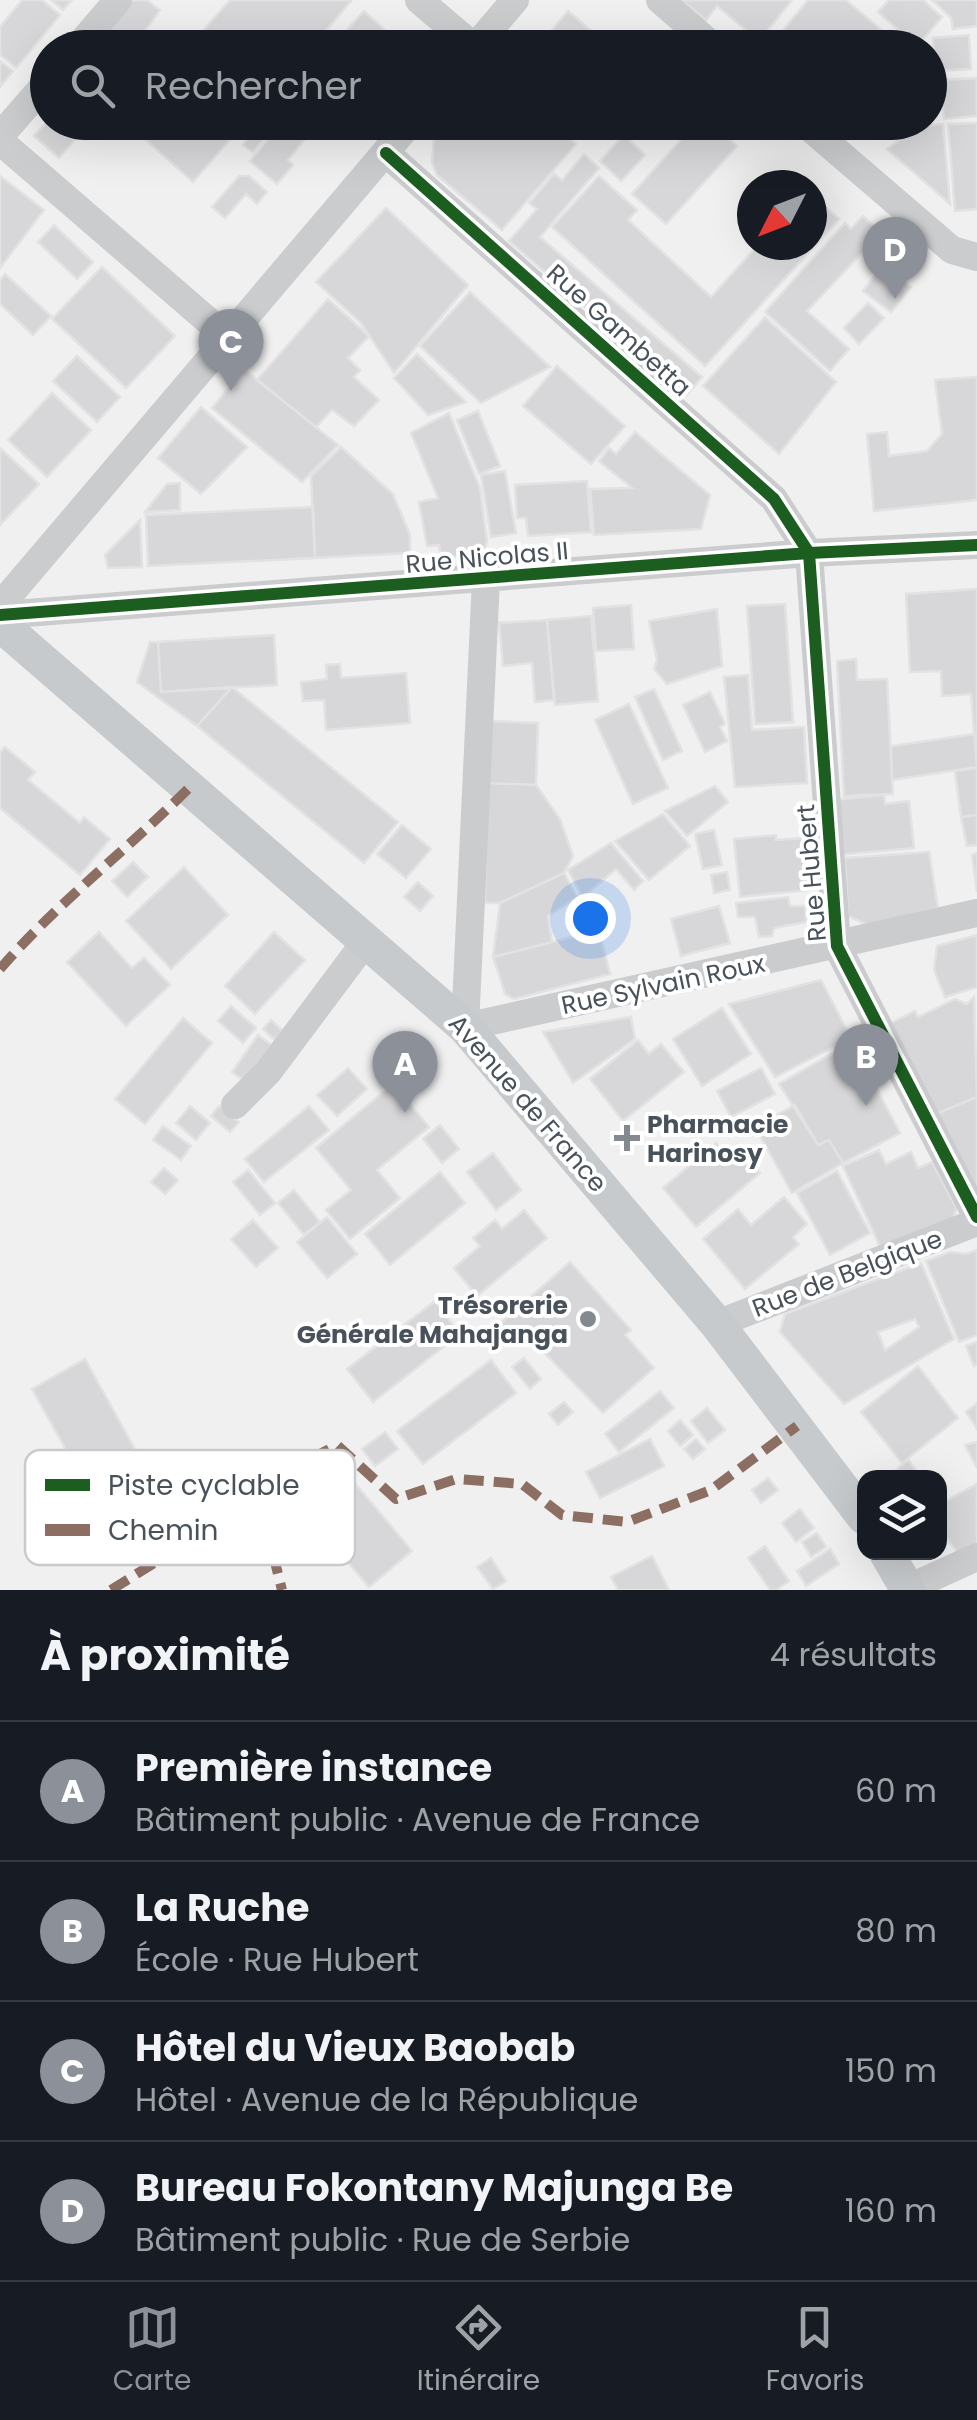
<!DOCTYPE html>
<html lang="fr">
<head>
<meta charset="utf-8">
<style>
  :root { --surface:#171b24; --page:#242831; --text:#f1f3f6; --muted:#9ea1a6; --line:#363941; --accent:#8c9099 }
  body { margin:0; font-family:Poppins,sans-serif; background:var(--page); color:var(--text) }
  .controls { position:absolute; right:30px; bottom:30px; display:grid; overflow:hidden; border-radius:20px; box-shadow:0 10px 40px #0002 }
  .controls button { width:90px; height:90px; display:grid; place-items:center; padding:0; border:0; border-bottom:2px solid var(--line); background:var(--surface); color:var(--text); font:50px sans-serif }
  .compass { position:absolute; left:737px; top:170px; width:90px; height:90px; border-radius:50%; background:var(--surface); box-shadow:0 10px 40px #0002; rotate:228deg }
  .you { position:absolute; left:590px; top:918px; width:35px; height:35px; margin:-25px; border:8px solid #fff; border-radius:50%; background:#1a73e8; box-shadow:0 0 0 15px #1a73e833 }
  .badge { display:grid; place-items:center; width:65px; height:65px; border-radius:50%; background:var(--accent); color:#fff; font-size:32px; font-weight:700 }
  .pin { position:absolute; translate:-50% -82px; filter:drop-shadow(0 2px 5px #0008) }
  .pin::after { content:''; position:absolute; top:52px; width:35px; height:30px; background:inherit; clip-path:polygon(0 0,100% 0,50% 100%) }
  .list { margin:0; padding:0; list-style:none }
  h2 { display:flex; justify-content:space-between; align-items:center; height:130px; margin:0; padding:0 40px; font-size:42px }
  h2 small { font-size:32px; font-weight:400; color:var(--muted) }
  .list li { display:grid; grid-template-columns:65px 1fr auto; gap:30px; align-items:center; box-sizing:border-box; height:140px; padding:0 40px; border-top:2px solid var(--line) }
  .list b { display:block; font-size:38px; white-space:nowrap }
  .list p { margin:0; font-size:32px; white-space:nowrap; color:var(--muted) }
  .list em { font-size:32px; font-style:normal; color:var(--muted) }
  .icon { flex:none; width:55px; height:55px; fill:none; stroke:currentColor; stroke-width:2; stroke-linecap:round; stroke-linejoin:round }
  .map { position:relative; flex:none; width:977px; height:1590px; overflow:hidden }
  .search { position:absolute; background:var(--surface); box-shadow:0 10px 40px #0002; left:30px; right:30px; top:30px; height:110px; display:flex; align-items:center; gap:25px; box-sizing:border-box; padding:0 35px; border-radius:55px; color:var(--muted); font-size:38px }
  .sheet { height:690px; background:var(--surface) }
  nav { display:flex; justify-content:space-around; align-items:center; box-sizing:border-box; height:140px; border-top:2px solid var(--line); background:var(--surface); font-size:28px; color:var(--muted) }
  nav a { display:grid; justify-items:center; gap:5px }
  nav .on { color:var(--accent) }
  .map>svg:first-child { display:block }
  .building { fill:#d7d7d9; stroke:#e2e2e3; stroke-width:2.5; fill-rule:evenodd }
  .lines { fill:none; stroke-linecap:round; stroke-linejoin:round }
  .minor { stroke:#cbccce; stroke-width:28 }
  .major { stroke:#c7cacc; stroke-width:35 }
  .quiet { stroke:#8d6e63; stroke-width:10; stroke-dasharray:20 10; stroke-linecap:butt }
  .cycleway-casing { stroke:#fff; stroke-width:19 }
  .cycleway { stroke:#1b5e20; stroke-width:12 }
  .poi-dot { fill:#84898f; stroke:#fff; stroke-width:4 }
  .labels { text-anchor:middle; stroke-width:8; stroke-linejoin:round; paint-order:stroke }
  .street-label { font-size:25px; fill:#49525b; stroke:#fff }
  .poi-label { font-size:25px; font-weight:bold; fill:#49525b; stroke:#fff; text-anchor:start }
  .key { fill:#fff; stroke:#c8cbce; stroke-width:2.5 }
  .key-label { font-size:28px; fill:#49525b }
</style>
</head>
<body>
<div class="map">
<svg width="977" height="1590" viewBox="0 0 977 1590">
  <rect width="100%" height="100%" fill="#f1f0f0"/>
  <!-- building -->
  <path class="building" d="M 22,0 L 42,0 L 60,15 L 16,68 L 0,55 L 0,27 Z
    M 51,0 L 72,0 L 63,10 Z
    M 125,0 L 147,0 L 160,10 L 133,48 L 105,26 Z
    M 230,0 L 350,0 L 351,1 L 311,48 L 188,48 Z
    M 681,0 L 792,0 L 759,41 L 717,6 L 706,20 Z
    M 808,0 L 846,0 L 899,45 L 769,48 Z
    M 889,0 L 923,0 L 942,17 L 917,46 L 878,12 Z
    M 932,0 L 977,0 L 977,26 L 953,29 L 951,18 Z
    M 364,11 L 397,41 L 391,48 L 340,48 L 335,43 Z
    M 568,11 L 607,44 L 614,35 L 628,48 L 537,48 Z
    M 103,31 L 123,48 L 89,48 Z
    M 969,35 L 971,69 L 935,71 L 933,38 Z
    M 0,61 L 13,71 L 0,87 Z
    M 977,78 L 977,116 L 944,119 L 941,80 Z
    M 48,121 L 71,122 L 81,132 L 59,158 L 34,136 Z
    M 126,122 L 245,122 L 193,182 Z
    M 262,122 L 277,122 L 253,152 L 243,145 Z
    M 282,122 L 304,140 L 288,160 L 293,165 L 277,184 L 250,161 Z
    M 447,122 L 550,122 L 576,144 L 502,230 L 437,175 L 432,162 L 434,138 Z
    M 560,122 L 582,122 L 573,133 Z
    M 697,122 L 712,122 L 737,146 L 666,224 L 632,194 Z
    M 862,122 L 887,122 L 877,135 Z
    M 977,123 L 977,209 L 955,211 L 948,124 Z
    M 943,124 L 950,204 L 887,149 L 919,126 Z
    M 624,135 L 645,155 L 621,181 L 600,161 Z
    M 584,154 L 599,168 L 540,237 L 702,377 L 687,395 L 509,241 L 537,209 L 529,203 L 554,174 L 562,180 Z
    M 0,176 L 44,210 L 0,268 Z
    M 239,176 L 249,176 L 267,192 L 257,204 L 246,194 L 225,218 L 212,207 Z
    M 599,176 L 637,210 L 628,220 L 711,297 L 758,245 L 812,245 L 812,195 L 839,219 L 705,366 L 552,227 Z
    M 386,208 L 468,285 L 394,373 L 361,323 L 316,282 Z
    M 863,216 L 881,233 L 807,311 L 849,349 L 830,371 L 765,312 L 845,223 L 851,229 Z
    M 54,225 L 93,262 L 77,279 L 38,242 Z
    M 883,265 L 911,287 L 891,312 L 863,291 Z
    M 102,267 L 175,336 L 126,388 L 52,319 Z
    M 5,274 L 51,316 L 33,335 L 0,304 L 0,280 Z
    M 470,292 L 550,367 L 481,403 L 420,346 Z
    M 328,299 L 369,336 L 348,358 L 360,370 L 354,377 L 379,400 L 354,426 L 332,410 L 316,427 L 257,380 Z
    M 868,303 L 884,318 L 859,344 L 844,328 Z
    M 765,317 L 836,382 L 779,454 L 703,386 Z
    M 417,354 L 466,402 L 428,415 L 394,378 Z
    M 77,356 L 120,397 L 97,422 L 53,381 Z
    M 557,366 L 625,426 L 591,464 L 523,406 Z
    M 244,369 L 338,445 L 302,482 L 212,408 Z
    M 977,377 L 977,500 L 874,511 L 867,434 L 887,432 L 889,456 L 927,451 L 942,434 L 935,380 Z
    M 52,393 L 91,430 L 47,477 L 8,440 Z
    M 201,407 L 247,447 L 201,494 L 158,458 Z
    M 478,411 L 500,466 L 479,474 L 457,420 Z
    M 449,413 L 480,488 L 487,541 L 483,554 L 441,558 L 439,545 L 427,546 L 419,502 L 438,498 L 411,433 Z
    M 635,432 L 710,495 L 701,529 L 594,535 L 590,489 L 632,488 L 599,461 L 609,448 L 616,454 Z
    M 341,447 L 393,494 L 410,535 L 410,553 L 315,558 L 311,476 Z
    M 1,449 L 39,484 L 0,525 L 0,450 Z
    M 505,471 L 516,533 L 491,537 L 481,475 Z
    M 587,481 L 591,532 L 528,536 L 526,518 L 517,518 L 515,485 Z
    M 180,483 L 180,510 L 145,512 L 167,484 Z
    M 313,507 L 315,558 L 148,566 L 146,515 Z
    M 140,520 L 142,567 L 108,568 L 105,555 Z
    M 977,589 L 977,767 L 971,694 L 942,696 L 941,671 L 910,672 L 906,594 Z
    M 785,604 L 793,722 L 755,724 L 747,606 Z
    M 631,605 L 634,649 L 596,651 L 593,608 Z
    M 717,609 L 722,666 L 667,684 L 654,669 L 657,660 L 649,621 Z
    M 591,616 L 598,701 L 555,705 L 547,620 Z
    M 547,620 L 554,700 L 535,702 L 532,663 L 503,666 L 499,623 Z
    M 274,635 L 277,685 L 161,692 L 158,642 Z
    M 150,642 L 158,642 L 161,692 L 232,687 L 197,726 L 137,682 Z
    M 856,659 L 857,680 L 887,679 L 893,794 L 844,796 L 837,661 Z
    M 340,664 L 341,678 L 406,673 L 410,723 L 326,730 L 324,700 L 303,701 L 301,682 L 327,679 L 326,665 Z
    M 748,675 L 752,730 L 804,727 L 807,783 L 735,787 L 724,677 Z
    M 232,687 L 398,822 L 364,863 L 197,726 Z
    M 654,689 L 682,751 L 663,760 L 635,697 Z
    M 710,692 L 725,724 L 720,727 L 727,741 L 705,752 L 683,705 Z
    M 629,704 L 668,788 L 633,804 L 595,720 Z
    M 489,721 L 538,723 L 536,785 L 487,783 Z
    M 975,734 L 977,767 L 892,780 L 891,746 Z
    M 5,747 L 35,772 L 28,780 L 80,823 L 84,817 L 110,839 L 80,875 L 0,808 L 0,752 Z
    M 977,768 L 977,815 L 961,817 L 955,771 Z
    M 487,783 L 536,785 L 560,819 L 573,856 L 564,873 L 500,903 L 485,903 Z
    M 715,786 L 728,802 L 687,836 L 665,811 Z
    M 884,795 L 885,804 L 909,801 L 914,848 L 837,855 L 832,800 Z
    M 663,814 L 690,846 L 649,880 L 615,841 Z
    M 977,815 L 977,845 L 967,846 L 961,817 Z
    M 402,825 L 431,849 L 406,878 L 377,854 Z
    M 714,830 L 722,865 L 703,869 L 695,834 Z
    M 776,835 L 776,840 L 805,838 L 810,890 L 740,897 L 734,839 Z
    M 611,843 L 643,881 L 634,890 L 616,869 L 589,892 L 607,913 L 596,922 L 568,870 Z
    M 929,852 L 938,908 L 870,926 L 848,916 L 845,858 Z
    M 977,853 L 977,892 L 972,855 Z
    M 133,862 L 148,877 L 127,897 L 112,881 Z
    M 184,867 L 228,915 L 171,969 L 126,921 Z
    M 727,872 L 730,890 L 714,893 L 711,875 Z
    M 564,873 L 577,897 L 548,916 L 552,942 L 493,957 L 500,903 Z
    M 418,882 L 433,896 L 420,911 L 404,897 Z
    M 788,897 L 790,906 L 805,906 L 806,922 L 774,928 L 772,936 L 759,937 L 755,917 L 738,917 L 736,903 Z
    M 719,906 L 730,943 L 681,956 L 671,919 Z
    M 599,930 L 610,974 L 514,999 L 505,994 L 493,957 Z
    M 99,932 L 132,968 L 144,958 L 170,985 L 126,1026 L 67,962 Z
    M 274,932 L 305,960 L 255,1014 L 225,986 Z
    M 977,935 L 977,987 L 945,997 L 934,970 L 937,946 Z
    M 821,980 L 851,1038 L 775,1077 L 729,1004 Z
    M 974,997 L 977,1097 L 936,1114 L 889,1024 L 915,1011 L 918,1017 L 955,999 L 967,1004 Z
    M 231,1006 L 256,1028 L 243,1043 L 218,1021 Z
    M 722,1008 L 751,1054 L 702,1086 L 673,1039 Z
    M 631,1017 L 635,1039 L 573,1083 L 543,1032 Z
    M 183,1018 L 212,1043 L 145,1124 L 115,1099 Z
    M 271,1020 L 283,1031 L 275,1040 L 263,1029 Z
    M 258,1035 L 273,1046 L 246,1082 L 232,1072 Z
    M 638,1040 L 649,1054 L 661,1044 L 684,1072 L 623,1121 L 590,1079 Z
    M 852,1042 L 900,1133 L 843,1163 L 829,1140 L 818,1145 L 779,1084 Z
    M 348,1068 L 367,1089 L 337,1116 L 317,1095 Z
    M 761,1068 L 775,1094 L 731,1117 L 717,1091 Z
    M 393,1084 L 429,1127 L 377,1170 L 400,1198 L 350,1239 L 326,1210 L 351,1190 L 316,1148 Z
    M 977,1097 L 977,1194 L 936,1114 Z
    M 795,1105 L 818,1145 L 829,1140 L 843,1163 L 792,1193 L 755,1127 Z
    M 190,1106 L 210,1123 L 196,1140 L 176,1123 Z
    M 219,1106 L 239,1122 L 230,1132 L 211,1116 Z
    M 309,1106 L 329,1130 L 264,1182 L 245,1159 Z
    M 440,1125 L 459,1149 L 442,1163 L 423,1139 Z
    M 163,1126 L 191,1146 L 181,1160 L 153,1140 Z
    M 716,1143 L 726,1155 L 737,1145 L 760,1173 L 696,1227 L 663,1188 Z
    M 879,1150 L 886,1164 L 911,1152 L 918,1168 L 932,1162 L 957,1209 L 950,1224 L 883,1253 L 843,1166 Z
    M 493,1153 L 521,1190 L 496,1210 L 467,1172 Z
    M 164,1168 L 178,1180 L 165,1194 L 151,1182 Z
    M 248,1170 L 275,1203 L 260,1215 L 233,1182 Z
    M 837,1171 L 870,1233 L 830,1255 L 797,1193 Z
    M 440,1172 L 465,1203 L 390,1265 L 365,1234 Z
    M 294,1190 L 320,1222 L 304,1235 L 278,1203 Z
    M 784,1197 L 807,1224 L 793,1237 L 799,1244 L 745,1289 L 703,1239 L 738,1209 L 751,1225 Z
    M 524,1210 L 547,1238 L 477,1296 L 454,1268 L 480,1246 L 473,1238 L 495,1220 L 502,1229 Z
    M 327,1217 L 357,1254 L 327,1278 L 297,1242 Z
    M 253,1220 L 278,1248 L 256,1267 L 231,1239 Z
    M 977,1250 L 977,1335 L 959,1342 L 926,1261 L 950,1252 L 966,1254 Z
    M 570,1262 L 631,1330 L 625,1335 L 654,1368 L 603,1413 L 523,1331 L 514,1340 L 500,1324 Z
    M 921,1263 L 954,1339 L 844,1404 L 780,1332 L 785,1314 ZM 915,1319 L 919,1327 L 885,1350 L 878,1332 Z
    M 435,1301 L 460,1334 L 373,1402 L 347,1369 Z
    M 977,1342 L 977,1364 L 974,1366 L 966,1346 Z
    M 524,1358 L 541,1379 L 530,1389 L 512,1367 Z
    M 85,1359 L 137,1453 L 84,1482 L 32,1389 Z
    M 491,1360 L 516,1393 L 423,1464 L 397,1431 Z
    M 918,1366 L 958,1418 L 902,1463 L 861,1412 Z
    M 660,1391 L 674,1408 L 619,1452 L 605,1434 Z
    M 564,1402 L 573,1412 L 558,1425 L 549,1414 Z
    M 977,1403 L 977,1429 L 966,1412 Z
    M 707,1408 L 725,1430 L 708,1443 L 691,1421 Z
    M 680,1420 L 693,1435 L 680,1446 L 668,1431 Z
    M 385,1432 L 398,1449 L 375,1466 L 362,1449 Z
    M 650,1439 L 664,1466 L 600,1498 L 586,1472 Z
    M 696,1439 L 705,1449 L 693,1459 L 684,1449 Z
    M 977,1442 L 977,1468 L 965,1445 Z
    M 333,1457 L 412,1551 L 369,1587 L 290,1495 Z
    M 908,1460 L 919,1474 L 900,1478 L 895,1471 Z
    M 768,1478 L 778,1490 L 761,1503 L 752,1490 Z
    M 977,1484 L 977,1546 L 959,1554 L 940,1530 L 940,1504 Z
    M 800,1509 L 814,1528 L 796,1542 L 782,1523 Z
    M 817,1533 L 826,1547 L 811,1557 L 802,1542 Z
    M 765,1546 L 789,1581 L 776,1590 L 770,1590 L 748,1558 Z
    M 830,1549 L 839,1564 L 806,1586 L 797,1571 Z
    M 652,1556 L 669,1590 L 618,1590 L 611,1577 Z
    M 491,1558 L 506,1581 L 493,1589 L 477,1567 Z"/>
  <g class="lines">
    <!-- minor -->
    <path class="minor" d="M 419,0 L 474,47
      M 660,0 L 715,48
      M 77,48 L 118,0
      M 474,48 L 515,0
      M 803,122 L 952,250 L 977,257
      M 0,136 L 48,81
      M 0,141 L 228,338
      M 386,153 L 774,499 L 809,553 L 837,946 L 977,1217
      M 486,579 L 465,1027 L 977,913
      M 0,606 L 411,122
      M 0,615 L 809,553 L 977,545
      M 235,1105 L 268,1072 L 366,941
      M 717,1324 L 977,1222
      M 904,1590 L 977,1557"/>
    <!-- major -->
    <path class="major" d="M 0,624 L 465,1027 L 717,1324 L 864,1517
      M 886,1552 L 908,1590"/>
    <!-- quiet -->
    <path class="quiet" d="M 0,969 C 57,903 127,850 189,788
      M 242,1503 L 272,1550 L 282,1590
      M 111,1590 L 199,1535 L 282,1474 L 337,1445 L 396,1499 L 456,1479 L 522,1484 L 562,1515 L 627,1522 L 711,1490 L 797,1426"/>
    <defs>
      <path id="cycleway" d="M 386,153 L 774,499 L 809,553 L 837,946 L 977,1217
        M 0,615 L 809,553 L 977,545"/>
    </defs>
    <!-- cycleway casing -->
    <use href="#cycleway" class="cycleway-casing"/>
    <!-- cycleway -->
    <use href="#cycleway" class="cycleway"/>
  </g>
  <!-- markers -->
  <g class="poi-dot">
    <path d="M622 1123h10v10h10v10h-10v10h-10v-10h-10v-10h10z"/>
    <circle cx="588" cy="1319" r="10"/>
  </g>
  <g class="labels">
    <!-- street labels -->
    <g class="street-label">
      <text transform="translate(619 330) rotate(42)" y="9">Rue Gambetta</text>
      <text transform="translate(487 557) rotate(-5)" y="9">Rue Nicolas II</text>
      <text transform="translate(811 873) rotate(-95)" y="9">Rue Hubert</text>
      <text transform="translate(663 984) rotate(-12)" y="9">Rue Sylvain Roux</text>
      <text transform="translate(528 1103) rotate(49)" y="9">Avenue de France</text>
      <text transform="translate(847 1273) rotate(-21)" y="9">Rue de Belgique</text>
    </g>
    <!-- poi labels -->
    <g class="poi-label">
      <text x="647" y="1133">Pharmacie<tspan x="647" dy="29">Harinosy</tspan></text>
      <text x="568" y="1314" text-anchor="end">Trésorerie<tspan x="568" dy="29">Générale Mahajanga</tspan></text>
    </g>
  </g>
  <!-- legend -->
  <rect x="25" y="1450" width="330" height="115" rx="15" class="key"/>
  <rect x="45" y="1479" width="45" height="12" fill="#1b5e20"/>
  <rect x="45" y="1524" width="45" height="12" fill="#8d6e63"/>
  <g class="key-label">
    <text x="108" y="1495">Piste cyclable</text>
    <text x="108" y="1540">Chemin</text>
  </g>
</svg>
<div class="controls">
<button><svg class="icon" aria-label="layers" viewBox="0 0 24 24"><path d="M12 4l9 5-9 5-9-5zM3 14l9 5 9-5"/></svg></button>
</div>
<svg class="compass" viewBox="-18 -18 36 36"><path d="M0-13l5 13h-10z" fill="#e53935"/><path d="M0 13l5-13h-10z" fill="#9ea1a6"/></svg>
<div class="you"></div>
<div class="pin badge" style="left:405px;top:1113px">A</div>
<div class="pin badge" style="left:866px;top:1106px">B</div>
<div class="pin badge" style="left:231px;top:391px">C</div>
<div class="pin badge" style="left:895px;top:299px">D</div>
<div class="search"><svg class="icon" aria-label="search" viewBox="0 0 24 24"><circle cx="10" cy="10" r="6"/><path d="M15 15l6 6"/></svg>Rechercher</div>
</div>
<section class="sheet">
<h2>À proximité<small>4 résultats</small></h2>
<ul class="list">
<li><span class="badge">A</span><div><b>Première instance</b><p>Bâtiment public · Avenue de France</p></div><em>60 m</em></li>
<li><span class="badge">B</span><div><b>La Ruche</b><p>École · Rue Hubert</p></div><em>80 m</em></li>
<li><span class="badge">C</span><div><b>Hôtel du Vieux Baobab</b><p>Hôtel · Avenue de la République</p></div><em>150 m</em></li>
<li><span class="badge">D</span><div><b>Bureau Fokontany Majunga Be</b><p>Bâtiment public · Rue de Serbie</p></div><em>160 m</em></li>
</ul>
</section>
<nav>
<a class="on"><svg class="icon" aria-label="map" viewBox="0 0 24 24"><path d="M3 6l6-2 6 2 6-2v14l-6 2-6-2-6 2zM9 4v14M15 6v14"/></svg>Carte</a>
<a><svg class="icon" aria-label="directions" viewBox="0 0 24 24"><path d="M12 3l9 9-9 9-9-9zM9 14v-3h6M13 9l2 2-2 2"/></svg>Itinéraire</a>
<a><svg class="icon" aria-label="saved" viewBox="0 0 24 24"><path d="M7 4h10v16l-5-4-5 4z"/></svg>Favoris</a>
</nav>
</body>
</html>
